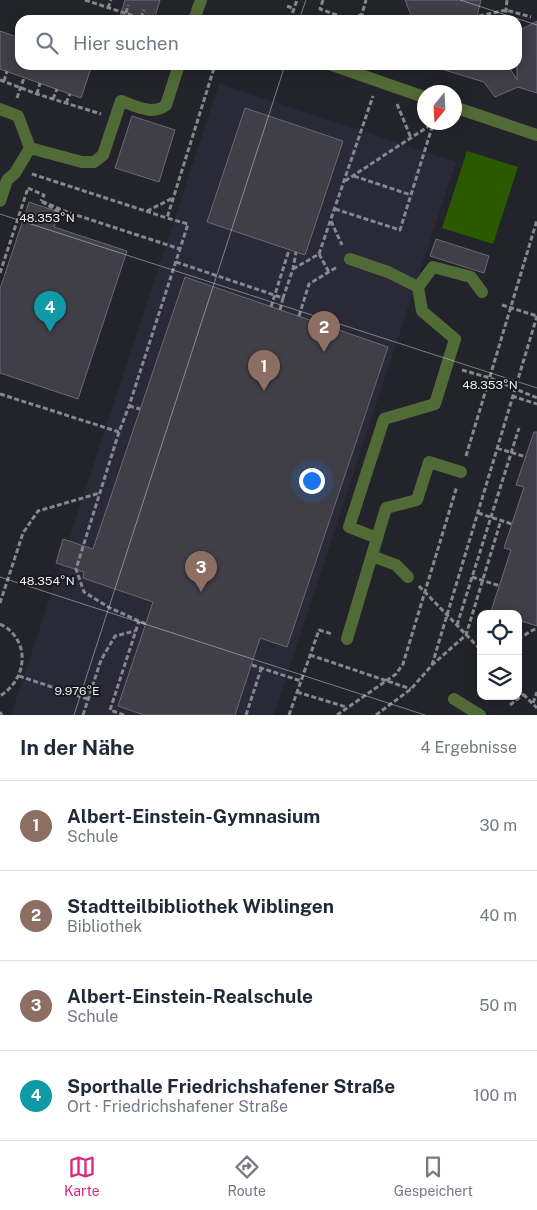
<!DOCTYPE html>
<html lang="de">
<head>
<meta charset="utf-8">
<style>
  :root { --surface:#fff; --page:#f6f6f7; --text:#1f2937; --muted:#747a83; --line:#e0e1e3; --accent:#db2777 }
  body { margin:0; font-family:"Public Sans",sans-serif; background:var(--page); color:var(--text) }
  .controls { position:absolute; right:15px; bottom:15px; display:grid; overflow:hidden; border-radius:10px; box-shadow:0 2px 12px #0003 }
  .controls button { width:45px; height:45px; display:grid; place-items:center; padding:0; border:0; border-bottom:1px solid var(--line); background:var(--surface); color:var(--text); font:25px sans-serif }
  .compass { position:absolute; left:417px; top:85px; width:45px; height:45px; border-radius:50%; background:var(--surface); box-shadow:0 2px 12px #0003; rotate:198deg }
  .you { position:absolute; left:311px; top:480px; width:18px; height:18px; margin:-12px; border:4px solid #fff; border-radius:50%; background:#1a73e8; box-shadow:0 0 0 8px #1a73e833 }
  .badge { display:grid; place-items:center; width:32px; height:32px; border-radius:50%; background:var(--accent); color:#fff; font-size:16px; font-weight:700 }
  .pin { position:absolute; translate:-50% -41px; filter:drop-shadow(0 1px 2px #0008) }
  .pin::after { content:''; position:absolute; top:26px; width:18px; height:15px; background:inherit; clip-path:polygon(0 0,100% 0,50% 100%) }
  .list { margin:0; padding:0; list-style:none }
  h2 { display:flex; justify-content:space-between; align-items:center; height:65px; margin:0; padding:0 20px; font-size:21px }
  h2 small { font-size:16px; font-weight:400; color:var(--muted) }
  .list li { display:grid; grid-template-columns:32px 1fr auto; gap:15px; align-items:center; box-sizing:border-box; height:90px; padding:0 20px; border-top:1px solid var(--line) }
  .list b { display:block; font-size:19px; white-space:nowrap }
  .list p { margin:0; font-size:16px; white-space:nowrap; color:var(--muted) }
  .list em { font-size:16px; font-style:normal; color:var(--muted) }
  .icon { flex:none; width:28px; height:28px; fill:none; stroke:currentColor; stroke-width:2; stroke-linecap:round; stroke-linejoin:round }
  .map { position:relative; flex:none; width:537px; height:715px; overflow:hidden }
  .search { position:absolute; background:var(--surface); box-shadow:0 2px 12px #0003; left:15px; right:15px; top:15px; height:55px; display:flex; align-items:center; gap:12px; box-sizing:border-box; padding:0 18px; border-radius:15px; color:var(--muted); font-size:19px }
  .sheet { height:425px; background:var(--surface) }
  nav { display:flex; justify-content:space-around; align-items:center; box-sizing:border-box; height:70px; border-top:1px solid var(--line); background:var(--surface); font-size:14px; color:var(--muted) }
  nav a { display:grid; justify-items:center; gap:2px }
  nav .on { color:var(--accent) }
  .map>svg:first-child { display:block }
  .built { fill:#2a2937 }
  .green { fill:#2a5900 }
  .building { fill:#403f48; stroke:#6a6973 }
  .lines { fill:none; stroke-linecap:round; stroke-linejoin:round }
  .path { stroke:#87878e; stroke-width:3; stroke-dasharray:5 2.5; stroke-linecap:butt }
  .street { stroke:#516b36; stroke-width:12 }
  .path-bridge { stroke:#87878e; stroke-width:3; stroke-dasharray:5 2.5; stroke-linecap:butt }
  .ticks { fill:none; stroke:#ebebf0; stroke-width:1; stroke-opacity:0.45 }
  .ticks-label { font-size:12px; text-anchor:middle; fill:#ebebf0; stroke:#1a1921; stroke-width:4; stroke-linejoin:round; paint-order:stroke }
</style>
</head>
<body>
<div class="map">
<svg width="537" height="715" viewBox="0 0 537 715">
  <rect width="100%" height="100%" fill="#23232b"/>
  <!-- built -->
  <path class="built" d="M 219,84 L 456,162 L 274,715 L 11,715 Z"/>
  <!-- green -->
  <path class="green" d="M 467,151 L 518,167 L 493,244 L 442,228 Z"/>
  <!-- building -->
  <path class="building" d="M 125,0 L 160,0 L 154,20 L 119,20 Z
    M 405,0 L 481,0 L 476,20 L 413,20 Z
    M 537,21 L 537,93 L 518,87 L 495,97 L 484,82 L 441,69 L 442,65 L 508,65 L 517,80 L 517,32 Z
    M 0,31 L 20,38 L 20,65 L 92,65 L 81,98 L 0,69 Z
    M 245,108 L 343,141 L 305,255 L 207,222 Z
    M 132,116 L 175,130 L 159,182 L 115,168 Z
    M 29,202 L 59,212 L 54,227 L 127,251 L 78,399 L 0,373 L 0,289 Z
    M 436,239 L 489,256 L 484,273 L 430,256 Z
    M 185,277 L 388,347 L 287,647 L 260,638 L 235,715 L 144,715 L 118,706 L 153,602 L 83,578 L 84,572 L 56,563 L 63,539 L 93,549 Z
    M 534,432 L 537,432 L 537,626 L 518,620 L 518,614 L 490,614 L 511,550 L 504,548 L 524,487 L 516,485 Z"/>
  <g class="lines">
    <!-- path -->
    <path class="path" d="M 85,0 L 146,20
      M 323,0 L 320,9 L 351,20
      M 287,6 L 294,9
      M 108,8 L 111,0
      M 126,13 L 128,5
      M 479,16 L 506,10 L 531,17
      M 141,18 L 144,10
      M 290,20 L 297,0
      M 352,20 L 362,14 L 366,0
      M 505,20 L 507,0
      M 0,80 L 37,94 L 101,114
      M 4,81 L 7,71
      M 37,94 L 40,83
      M 17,98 L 24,78
      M 53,99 L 57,89
      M 66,103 L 70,94
      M 397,104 L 411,138
      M 32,174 L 167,218
      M 354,176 L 411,195
      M 345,181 L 435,122
      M 28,188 L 44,195 L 41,201
      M 335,209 L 400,230 L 433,124 L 432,122
      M 147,211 L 173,198
      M 59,212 L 41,201 L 67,212 L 180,249
      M 331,221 L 342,245
      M 319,254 L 329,272
      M 176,262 L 283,298 L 293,269 L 296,252
      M 293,269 L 319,254 L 373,96
      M 0,273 L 28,188
      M 502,305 L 537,316
      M 280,310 L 283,298
      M 299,316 L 309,284 L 337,267
      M 462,370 L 490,378 L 537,398
      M 0,394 L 119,432 L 129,406 L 188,224 L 167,218 L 215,65
      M 512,396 L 537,404
      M 129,406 L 140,409
      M 119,432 L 76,569 L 84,592 L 110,608 L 146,624
      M 497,448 L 526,457
      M 466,456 L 537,220
      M 478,513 L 512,524
      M 472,577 L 500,586
      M 419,586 L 481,650
      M 0,603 L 23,533 L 38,511 L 100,493
      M 0,624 C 31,639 28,679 0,696
      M 457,625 L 519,428
      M 518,639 L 533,630 L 537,629
      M 310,655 L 411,689
      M 252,665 L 301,681
      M 432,665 L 537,316
      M 19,676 L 88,699
      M 518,689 L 537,708
      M 297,692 L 346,707
      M 533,703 L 537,692
      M 510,705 L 524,694
      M 0,712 L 2,715
      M 83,715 L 101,660 L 115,636 L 135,631
      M 124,715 L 110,710 L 139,621
      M 246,715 L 261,669
      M 289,715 L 319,630 L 332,634
      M 337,715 L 396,674 L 403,664 L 457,486
      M 376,715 L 411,689 L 432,665 L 466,635 L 501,520"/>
    <!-- street -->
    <path class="street" d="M 194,20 L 201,0
      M 332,65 L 424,97
      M 454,107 L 537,135
      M 0,109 L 18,116 L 30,148
      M 30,148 L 82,162 L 94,162 L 103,155 L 121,101 C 136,106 153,116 166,105 L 179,65
      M 0,201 L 7,180 L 15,173 L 30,148
      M 350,259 L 388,272 L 418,287 L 433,267 L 471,277 L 482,292
      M 377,538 L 349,527 L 384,419 L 435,404 L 455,339 L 422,311 L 418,287
      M 372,556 L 396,565 L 408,577
      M 347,639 L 386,508 L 417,500 L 429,462 L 461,472
      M 454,699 L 480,715"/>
    <!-- path-bridge -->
    <path class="path-bridge" d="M 271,307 L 289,250"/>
  </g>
  <!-- ticks -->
  <path class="ticks" d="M 460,0 L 537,25M 299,20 L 306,0M 0,214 L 537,388M 0,577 L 425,715M 74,715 L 285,65"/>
  <g class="ticks-label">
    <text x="47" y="222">48.353°N</text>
    <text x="490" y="389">48.353°N</text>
    <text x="47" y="585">48.354°N</text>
    <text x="77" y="695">9.976°E</text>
  </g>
</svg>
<div class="controls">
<button><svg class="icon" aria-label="locate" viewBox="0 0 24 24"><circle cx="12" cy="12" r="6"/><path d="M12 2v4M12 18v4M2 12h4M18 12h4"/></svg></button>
<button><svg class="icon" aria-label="layers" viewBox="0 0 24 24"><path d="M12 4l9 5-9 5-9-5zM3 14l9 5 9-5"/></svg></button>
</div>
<svg class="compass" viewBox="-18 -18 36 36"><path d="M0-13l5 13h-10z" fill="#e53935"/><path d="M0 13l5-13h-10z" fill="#747a83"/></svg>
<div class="you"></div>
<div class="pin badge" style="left:264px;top:391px;background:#8d6e63">1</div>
<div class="pin badge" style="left:324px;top:352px;background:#8d6e63">2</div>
<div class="pin badge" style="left:201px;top:592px;background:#8d6e63">3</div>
<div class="pin badge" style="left:50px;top:332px;background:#0f9aa8">4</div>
<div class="search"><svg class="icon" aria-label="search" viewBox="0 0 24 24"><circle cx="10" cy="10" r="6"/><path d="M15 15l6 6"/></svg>Hier suchen</div>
</div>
<section class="sheet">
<h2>In der Nähe<small>4 Ergebnisse</small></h2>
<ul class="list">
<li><span class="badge" style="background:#8d6e63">1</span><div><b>Albert-Einstein-Gymnasium</b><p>Schule</p></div><em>30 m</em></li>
<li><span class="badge" style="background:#8d6e63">2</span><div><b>Stadtteilbibliothek Wiblingen</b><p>Bibliothek</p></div><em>40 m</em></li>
<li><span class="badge" style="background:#8d6e63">3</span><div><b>Albert-Einstein-Realschule</b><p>Schule</p></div><em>50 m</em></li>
<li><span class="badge" style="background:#0f9aa8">4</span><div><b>Sporthalle Friedrichshafener Straße</b><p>Ort · Friedrichshafener Straße</p></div><em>100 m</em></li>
</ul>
</section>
<nav>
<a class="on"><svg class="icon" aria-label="map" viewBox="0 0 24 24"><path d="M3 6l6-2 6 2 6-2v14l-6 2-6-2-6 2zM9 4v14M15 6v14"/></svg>Karte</a>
<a><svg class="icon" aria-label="directions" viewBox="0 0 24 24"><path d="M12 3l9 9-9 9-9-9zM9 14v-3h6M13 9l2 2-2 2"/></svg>Route</a>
<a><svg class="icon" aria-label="saved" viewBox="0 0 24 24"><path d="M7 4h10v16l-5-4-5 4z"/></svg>Gespeichert</a>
</nav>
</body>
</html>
